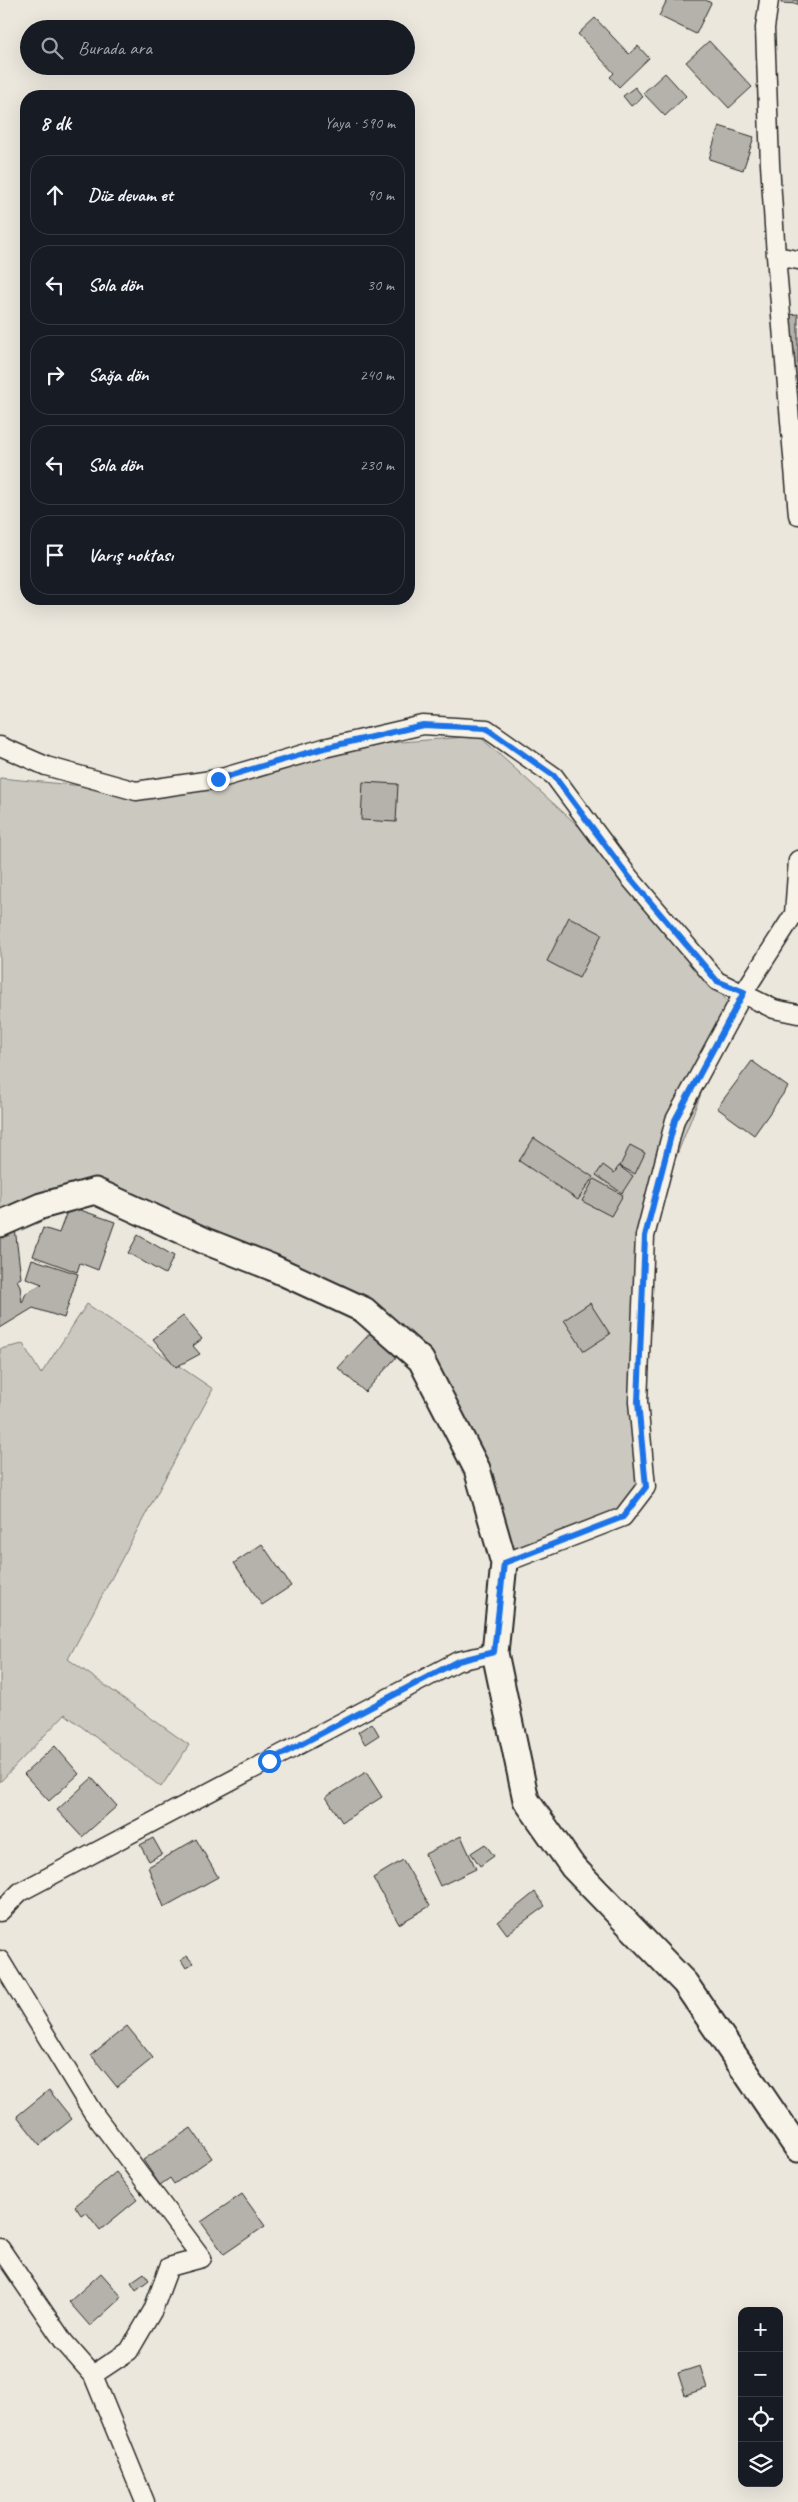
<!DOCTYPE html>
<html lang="tr">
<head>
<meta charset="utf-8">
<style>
  :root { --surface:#171b24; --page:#242831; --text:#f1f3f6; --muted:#9ea1a6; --line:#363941 }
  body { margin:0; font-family:Caveat,sans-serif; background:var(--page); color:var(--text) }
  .controls { position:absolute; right:15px; bottom:15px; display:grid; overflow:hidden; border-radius:10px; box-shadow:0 5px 20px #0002 }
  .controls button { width:45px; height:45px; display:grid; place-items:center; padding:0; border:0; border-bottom:1px solid var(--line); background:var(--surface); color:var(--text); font:25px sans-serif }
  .stop { position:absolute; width:15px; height:15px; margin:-11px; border:4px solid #1a73e8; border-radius:50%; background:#fff }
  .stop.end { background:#1a73e8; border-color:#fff; box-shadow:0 1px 5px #0008 }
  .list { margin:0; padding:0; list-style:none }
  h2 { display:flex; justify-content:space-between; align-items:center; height:65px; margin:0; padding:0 20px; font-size:21px }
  h2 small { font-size:16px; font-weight:400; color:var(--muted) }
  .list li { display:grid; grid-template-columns:32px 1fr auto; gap:15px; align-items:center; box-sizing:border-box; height:80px; margin:0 10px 10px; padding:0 10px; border:1px solid var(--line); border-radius:20px }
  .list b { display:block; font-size:19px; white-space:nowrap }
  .list em { font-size:16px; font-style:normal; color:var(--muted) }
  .icon { flex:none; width:28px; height:28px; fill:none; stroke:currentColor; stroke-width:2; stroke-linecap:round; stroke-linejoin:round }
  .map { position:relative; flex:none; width:798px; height:2502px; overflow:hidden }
  .search { position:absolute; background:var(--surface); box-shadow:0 5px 20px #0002; left:20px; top:20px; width:395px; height:55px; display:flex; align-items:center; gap:12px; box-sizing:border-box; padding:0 18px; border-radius:28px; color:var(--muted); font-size:19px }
  .panel { position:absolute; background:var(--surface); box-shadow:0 5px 20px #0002; left:20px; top:90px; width:395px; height:515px; border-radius:20px }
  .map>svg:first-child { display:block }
  .green { fill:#cbc8bf; stroke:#7b7a75 }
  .building { fill:#b5b2ab; stroke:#2b2b2b }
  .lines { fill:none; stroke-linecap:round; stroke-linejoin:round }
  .street-casing { stroke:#2b2b2b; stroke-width:21 }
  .secondary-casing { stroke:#2b2b2b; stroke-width:29 }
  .street { stroke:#f7f3e8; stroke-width:18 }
  .secondary { stroke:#f7f3e8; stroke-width:25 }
  .route { stroke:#1a73e8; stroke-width:6 }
</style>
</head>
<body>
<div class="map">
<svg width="798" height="2502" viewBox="0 0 798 2502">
  <rect width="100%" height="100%" fill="#ebe7dd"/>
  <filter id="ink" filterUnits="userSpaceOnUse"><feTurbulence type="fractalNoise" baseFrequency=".02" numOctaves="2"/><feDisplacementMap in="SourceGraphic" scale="10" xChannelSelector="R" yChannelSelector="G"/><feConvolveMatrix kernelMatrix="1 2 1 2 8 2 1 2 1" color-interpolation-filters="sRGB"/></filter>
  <g filter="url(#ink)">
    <!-- green -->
    <path class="green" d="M 479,736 L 617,861 L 734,1010 L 645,1236 L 636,1501 L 504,1563 L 421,1360 L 249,1258 L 95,1191 L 0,1224 L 0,778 L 136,791 L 324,748 Z
      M 87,1304 L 213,1389 L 68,1659 L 189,1745 L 161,1787 L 65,1714 L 0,1782 L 0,1349 L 23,1344 L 41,1374 Z"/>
    <!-- building -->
    <path class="building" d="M 667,0 L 706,0 L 711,3 L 696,34 L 659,16 Z
      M 782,0 L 798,0 L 798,4 L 781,3 Z
      M 595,18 L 629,54 L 638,46 L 649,58 L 619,87 L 610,77 L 614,73 L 578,34 Z
      M 709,41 L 752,87 L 729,108 L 686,62 Z
      M 665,73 L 686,96 L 665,116 L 643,93 Z
      M 635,87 L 643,97 L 631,106 L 623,96 Z
      M 719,126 L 754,137 L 743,170 L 709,159 Z
      M 798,314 L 798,384 L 788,384 L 786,315 Z
      M 363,782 L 398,784 L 396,822 L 361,820 Z
      M 569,917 L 602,934 L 579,978 L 547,961 Z
      M 752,1061 L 788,1087 L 754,1135 L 717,1108 Z
      M 534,1138 L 593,1177 L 578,1200 L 519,1161 Z
      M 630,1145 L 645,1153 L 635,1174 L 620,1166 Z
      M 603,1165 L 614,1173 L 619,1166 L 633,1176 L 622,1193 L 596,1175 Z
      M 594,1179 L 623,1195 L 611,1216 L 582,1201 Z
      M 69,1206 L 115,1222 L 98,1270 L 80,1263 L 77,1272 L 33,1256 L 43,1228 L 59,1233 Z
      M 15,1228 L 21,1278 L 17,1280 L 20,1286 L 22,1303 L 26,1293 L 42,1284 L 26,1278 L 32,1259 L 78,1274 L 64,1318 L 33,1308 L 0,1328 L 0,1237 Z
      M 138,1235 L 174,1256 L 165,1274 L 128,1253 Z
      M 590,1303 L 610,1334 L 584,1351 L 564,1320 Z
      M 183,1316 L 202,1339 L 193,1346 L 200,1354 L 176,1367 L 153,1339 Z
      M 373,1330 L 400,1353 L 365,1392 L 338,1368 Z
      M 262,1544 L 291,1586 L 262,1605 L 234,1563 Z
      M 372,1723 L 379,1735 L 365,1744 L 358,1732 Z
      M 55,1746 L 79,1774 L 49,1801 L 24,1774 Z
      M 366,1772 L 382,1797 L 342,1822 L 326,1797 Z
      M 92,1778 L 117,1806 L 82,1837 L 57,1810 Z
      M 461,1836 L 476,1869 L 440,1886 L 425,1854 Z
      M 153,1838 L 162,1854 L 149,1861 L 140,1845 Z
      M 196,1839 L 218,1877 L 164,1907 L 148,1867 Z
      M 485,1844 L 494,1856 L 480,1866 L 471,1853 Z
      M 403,1860 L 430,1906 L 399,1924 L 373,1878 Z
      M 535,1892 L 545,1906 L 507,1934 L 498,1922 Z
      M 187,1956 L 193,1963 L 186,1968 L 181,1960 Z
      M 127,2026 L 153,2058 L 117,2087 L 91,2055 Z
      M 49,2090 L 72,2119 L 40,2145 L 17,2116 Z
      M 191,2128 L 212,2158 L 174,2184 L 170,2178 L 160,2185 L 143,2160 Z
      M 116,2172 L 138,2199 L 100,2230 L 86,2212 L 81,2215 L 75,2206 Z
      M 242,2194 L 265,2226 L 224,2254 L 201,2222 Z
      M 101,2273 L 122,2297 L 90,2326 L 69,2302 Z
      M 144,2273 L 149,2280 L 136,2290 L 131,2282 Z
      M 700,2366 L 707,2388 L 685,2395 L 678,2373 Z"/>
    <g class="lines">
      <defs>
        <path id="street" d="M 769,0 L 765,28 L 770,164 L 776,256 L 798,260
          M 776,256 L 798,515
          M 0,746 L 46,766 L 136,791 L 218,779 L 324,748 L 423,725 L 487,729 L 554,776 L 629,877 L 717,981 L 774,1009 L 798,1014
          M 504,1563 L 623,1517 L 646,1487 L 638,1402 L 645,1236 L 675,1120 L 744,992 L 794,914 L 798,860
          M 0,1912 L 20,1892 L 458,1661 L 495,1653
          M 0,1960 L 92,2111 L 202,2258 L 169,2267 L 153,2310 L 129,2351 L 93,2375
          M 0,2248 L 64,2342 L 93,2375 L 145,2502"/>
        <path id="secondary" d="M 0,1224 L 41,1206 L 95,1191 L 205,1241 L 271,1267 L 364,1310 L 421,1360 L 477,1469 L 504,1563 L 495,1653 L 526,1800 L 573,1867 L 685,1983 L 798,2149"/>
      </defs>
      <!-- street casing -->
      <use href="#street" class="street-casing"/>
      <!-- secondary casing -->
      <use href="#secondary" class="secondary-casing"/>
      <!-- street -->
      <use href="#street" class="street"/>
      <!-- secondary -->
      <use href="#secondary" class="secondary"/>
    </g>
  </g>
  <g class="lines" filter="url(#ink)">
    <!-- route -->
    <path class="route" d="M 218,779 L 324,748 L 423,725 L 486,728 L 554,776 L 629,877 L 717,981 L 744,992 L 675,1120 L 645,1236 L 638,1402 L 646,1487 L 623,1517 L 504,1563 L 494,1652 L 458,1661 L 269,1761"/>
  </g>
</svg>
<div class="controls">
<button>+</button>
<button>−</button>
<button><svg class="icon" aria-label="locate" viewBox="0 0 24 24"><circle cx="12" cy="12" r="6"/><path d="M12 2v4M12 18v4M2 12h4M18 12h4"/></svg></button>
<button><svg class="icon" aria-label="layers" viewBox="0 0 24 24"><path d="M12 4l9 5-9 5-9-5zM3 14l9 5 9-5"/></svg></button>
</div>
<div class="stop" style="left:269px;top:1761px"></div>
<div class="stop end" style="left:218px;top:779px"></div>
<div class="search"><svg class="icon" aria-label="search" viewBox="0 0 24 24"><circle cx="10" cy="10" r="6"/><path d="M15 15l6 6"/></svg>Burada ara</div>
<section class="panel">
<h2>8 dk<small>Yaya · 590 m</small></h2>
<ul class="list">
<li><svg class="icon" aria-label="ahead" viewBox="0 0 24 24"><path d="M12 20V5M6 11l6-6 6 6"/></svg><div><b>Düz devam et</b></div><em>90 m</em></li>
<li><svg class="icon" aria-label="left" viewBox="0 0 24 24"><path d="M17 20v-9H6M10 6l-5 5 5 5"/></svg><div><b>Sola dön</b></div><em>30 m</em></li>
<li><svg class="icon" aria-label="right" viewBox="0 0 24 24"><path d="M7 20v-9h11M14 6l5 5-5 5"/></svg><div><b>Sağa dön</b></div><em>240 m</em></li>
<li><svg class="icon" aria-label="left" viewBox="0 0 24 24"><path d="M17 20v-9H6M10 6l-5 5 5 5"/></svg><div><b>Sola dön</b></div><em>230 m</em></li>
<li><svg class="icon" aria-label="arrive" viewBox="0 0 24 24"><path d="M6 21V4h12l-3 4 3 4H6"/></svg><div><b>Varış noktası</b></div></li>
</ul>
</section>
</div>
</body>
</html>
